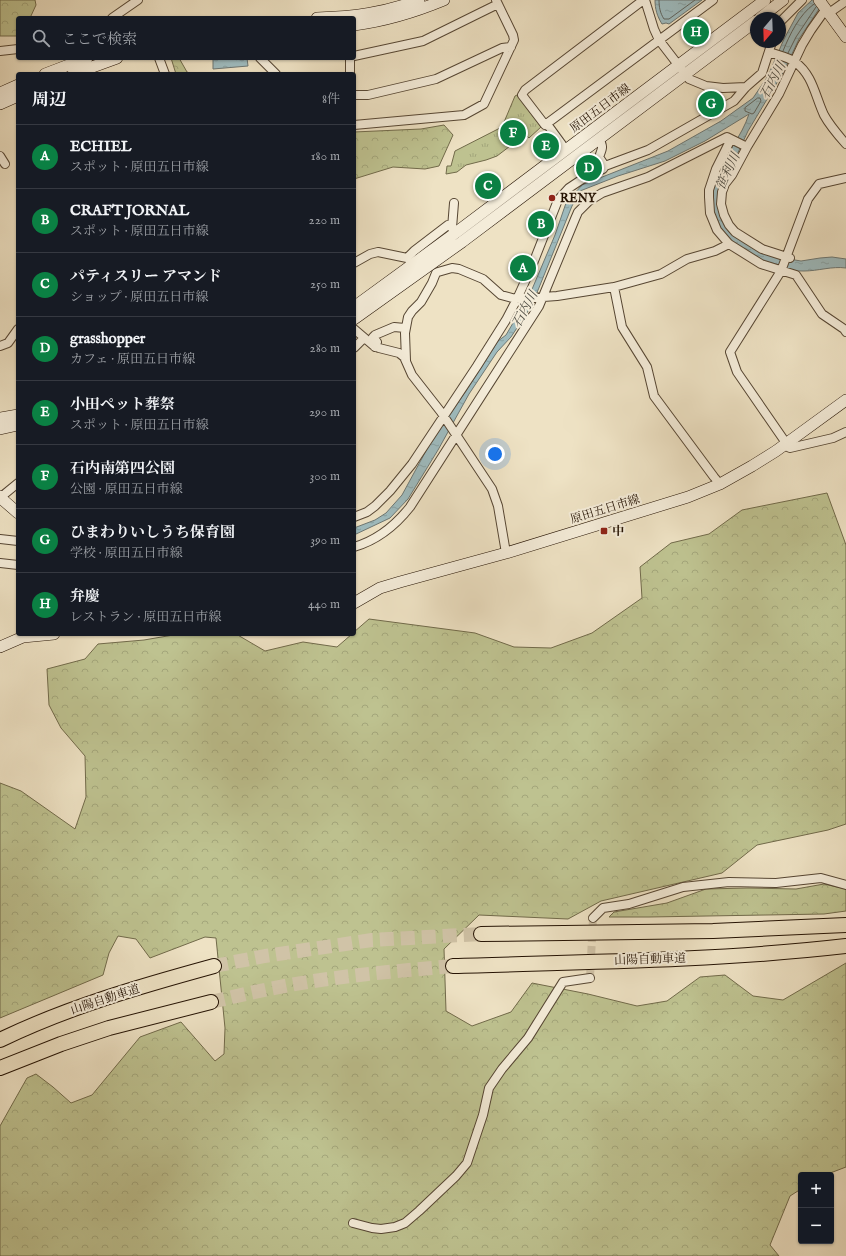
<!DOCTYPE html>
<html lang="ja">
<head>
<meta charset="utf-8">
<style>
  :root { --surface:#171b24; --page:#20242c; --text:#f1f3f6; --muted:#9ea1a6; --line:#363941; --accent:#0b8043 }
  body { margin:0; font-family:"IM FELL English","Noto Serif JP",serif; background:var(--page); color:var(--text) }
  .controls { position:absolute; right:12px; bottom:12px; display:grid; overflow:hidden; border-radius:4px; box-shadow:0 1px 3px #0004 }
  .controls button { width:36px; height:36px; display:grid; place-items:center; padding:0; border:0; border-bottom:1px solid var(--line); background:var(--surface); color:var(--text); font:20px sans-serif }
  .compass { position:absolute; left:750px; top:12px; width:36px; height:36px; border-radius:50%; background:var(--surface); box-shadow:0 1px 3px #0004; rotate:199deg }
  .you { position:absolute; left:495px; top:454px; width:14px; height:14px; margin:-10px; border:3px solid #fff; border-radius:50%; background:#1a73e8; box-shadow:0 0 0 6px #1a73e833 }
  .badge { display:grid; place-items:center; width:26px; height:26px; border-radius:50%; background:var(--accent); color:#fff; font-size:13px; font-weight:700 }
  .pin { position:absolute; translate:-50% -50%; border:2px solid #fff; box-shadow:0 1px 4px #0006 }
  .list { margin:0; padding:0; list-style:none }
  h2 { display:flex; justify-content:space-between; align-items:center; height:52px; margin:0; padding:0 16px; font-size:17px }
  h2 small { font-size:13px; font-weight:400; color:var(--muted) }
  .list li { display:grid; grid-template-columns:26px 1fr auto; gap:12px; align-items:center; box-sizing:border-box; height:64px; padding:0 16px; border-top:1px solid var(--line) }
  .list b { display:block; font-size:15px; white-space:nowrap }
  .list p { margin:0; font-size:13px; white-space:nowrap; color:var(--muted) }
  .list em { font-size:13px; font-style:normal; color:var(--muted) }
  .icon { flex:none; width:22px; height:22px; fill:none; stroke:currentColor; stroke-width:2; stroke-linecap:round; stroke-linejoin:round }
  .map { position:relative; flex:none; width:846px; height:1256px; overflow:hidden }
  .search { position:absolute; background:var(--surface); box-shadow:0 1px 3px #0004; left:16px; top:16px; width:340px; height:44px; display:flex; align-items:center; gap:10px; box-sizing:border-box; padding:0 14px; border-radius:4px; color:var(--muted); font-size:15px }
  .panel { position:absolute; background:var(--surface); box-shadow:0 1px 3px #0004; left:16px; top:72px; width:340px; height:564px; border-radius:4px }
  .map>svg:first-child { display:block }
  .forest { fill:url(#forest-crowns); stroke:#716a4a }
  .park { fill:url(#park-tufts); stroke:#716a4a }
  .water { fill:url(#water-ripples); stroke:#6d7773 }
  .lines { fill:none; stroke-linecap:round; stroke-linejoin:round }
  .shore { stroke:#616660; stroke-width:1 }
  .street-tunnel { stroke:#d0c3a7; stroke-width:8; stroke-dasharray:8 4; stroke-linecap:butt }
  .highway-tunnel { stroke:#d0c3a7; stroke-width:14; stroke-dasharray:14 7; stroke-linecap:butt }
  .street-casing { stroke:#564633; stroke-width:10 }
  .secondary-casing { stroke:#241203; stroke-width:12 }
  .highway-casing { stroke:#241203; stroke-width:16 }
  .street { stroke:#f4ecd9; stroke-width:8 }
  .secondary { stroke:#f4ecd9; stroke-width:11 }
  .highway { stroke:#eee2c4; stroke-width:14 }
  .poi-dot { fill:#8f2418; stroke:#f4ecd9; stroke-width:1.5 }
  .labels { text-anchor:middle; stroke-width:4; stroke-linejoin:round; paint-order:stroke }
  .street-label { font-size:12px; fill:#241203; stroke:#f4ecd9 }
  .poi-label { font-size:12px; font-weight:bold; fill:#241203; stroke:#f4ecd9; text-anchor:start }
  .water-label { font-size:13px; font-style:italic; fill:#4f4d44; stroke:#f4ecd9 }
</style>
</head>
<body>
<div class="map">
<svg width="846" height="1256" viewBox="0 0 846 1256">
  <defs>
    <pattern id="forest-crowns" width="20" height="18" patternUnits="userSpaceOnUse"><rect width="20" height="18" fill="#bec290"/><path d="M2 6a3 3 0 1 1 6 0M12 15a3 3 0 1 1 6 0" fill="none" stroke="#a3a67b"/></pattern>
    <pattern id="park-tufts" width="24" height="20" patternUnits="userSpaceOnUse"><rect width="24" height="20" fill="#bec290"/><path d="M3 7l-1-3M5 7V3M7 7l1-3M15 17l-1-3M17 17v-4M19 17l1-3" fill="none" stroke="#a3a67b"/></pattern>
    <pattern id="water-ripples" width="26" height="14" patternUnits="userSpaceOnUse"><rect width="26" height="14" fill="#9ebbbe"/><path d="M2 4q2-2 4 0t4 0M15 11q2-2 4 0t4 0" fill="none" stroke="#88a0a2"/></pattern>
  </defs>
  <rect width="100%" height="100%" fill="#eee2c4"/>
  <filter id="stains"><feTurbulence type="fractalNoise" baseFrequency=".005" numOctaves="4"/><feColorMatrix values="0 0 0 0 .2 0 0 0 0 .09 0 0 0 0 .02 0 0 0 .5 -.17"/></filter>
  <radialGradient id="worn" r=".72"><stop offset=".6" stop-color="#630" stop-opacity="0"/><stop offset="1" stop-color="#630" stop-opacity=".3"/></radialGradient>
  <!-- forest -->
  <path class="forest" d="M 0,0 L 35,0 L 36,5 L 30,18 L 18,18 L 18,36 L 0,36 Z
    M 171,58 L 179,58 L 187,72 L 191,74 L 176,74 Z
    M 444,125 L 453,135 L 439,166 L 425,169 L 393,167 L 354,179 L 354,132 L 421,129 Z
    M 827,493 L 846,545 L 846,824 L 828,830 L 757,845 L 722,873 L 601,901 L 568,919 L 479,915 L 444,949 L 446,1011 L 472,1026 L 511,1012 L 532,983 L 588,994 L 637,1006 L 667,1001 L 700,977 L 725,975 L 753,996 L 783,1000 L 846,963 L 846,1167 L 825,1175 L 801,1175 L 801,1189 L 790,1196 L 770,1245 L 779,1256 L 0,1256 L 0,1126 L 27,1078 L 36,1074 L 53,1087 L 71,1103 L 92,1095 L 140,1037 L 181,1022 L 215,1061 L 224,1054 L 225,1028 L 216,938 L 205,937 L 150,958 L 136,939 L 118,936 L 109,953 L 103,975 L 0,1018 L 0,783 L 21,791 L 75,829 L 86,797 L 85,756 L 61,728 L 49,705 L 47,669 L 85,659 L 98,644 L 144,640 L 179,634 L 236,634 L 265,651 L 303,642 L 337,647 L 352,634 L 354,634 L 354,632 L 369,619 L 475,633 L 514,647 L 551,648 L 592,633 L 642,598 L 640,567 L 671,543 L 709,534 L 742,510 Z
    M 824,884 L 846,889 L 846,911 L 824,914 L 649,917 L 609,917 L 614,912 L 667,903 L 706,889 L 748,888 L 796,889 Z"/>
  <!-- park -->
  <path class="park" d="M 517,95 L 541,127 L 529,138 L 527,136 L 518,140 L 497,156 L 486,160 L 466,165 L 457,172 L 446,174 L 447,166 L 451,166 L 455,151 L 502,127 L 515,96 Z"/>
  <!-- water -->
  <path class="water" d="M 655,0 L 702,0 L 669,24 L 666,23 L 662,24 C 657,16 655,9 655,0 Z
    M 812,0 L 825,0 L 799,39 L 784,71 L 748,131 L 723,185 L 727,225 L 783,258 L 801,261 L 820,258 L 832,257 L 846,259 L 846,268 C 832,266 818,271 804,271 C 774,272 732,249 717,223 C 716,220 714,218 713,215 C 710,203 712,187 716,176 C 725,155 742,136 749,114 L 705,141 L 665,161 L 618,176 L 580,191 L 572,206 L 532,305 L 511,337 L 497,352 L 469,394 L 438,450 L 408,499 L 390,518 L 354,535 L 354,528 L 375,520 L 386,513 L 402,495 L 433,438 L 466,391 L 498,341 L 506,335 L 530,294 L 555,235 L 566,203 L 582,185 L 668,151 L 721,121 L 753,98 L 768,76 L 784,39 L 798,13 Z
    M 203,58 L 247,58 L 248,66 L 213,69 L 213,59 L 203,59 Z"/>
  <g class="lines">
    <!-- shore -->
    <path class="shore" d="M 659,0 C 659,7 660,13 664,19 L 669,19 L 695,0
      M 783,51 C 790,34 799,15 814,4
      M 788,53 L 796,37 L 816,7
      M 758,98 L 760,98 L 761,101 L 754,113 L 752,114 L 745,111 L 745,108 Z"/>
    <!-- street-tunnel -->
    <path class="street-tunnel" d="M 590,978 L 593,918"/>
    <!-- highway-tunnel -->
    <path class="highway-tunnel" d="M 214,966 L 265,956 L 372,940 L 481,934
      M 211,1002 C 249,993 289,984 328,979 C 370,973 411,970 453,966"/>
    <defs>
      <path id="street" d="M 645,0 L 642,1 L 525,90 L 522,95 L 545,125 L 713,0
        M 645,0 L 654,29 L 659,40 L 689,79 L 706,86 L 723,88 L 746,87
        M 112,18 L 138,0
        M 780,22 L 802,0
        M 0,51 L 18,49
        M 769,52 C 777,55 788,57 795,62 C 813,75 815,96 824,115 C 830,126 838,135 846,144
        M 354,56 L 423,41 L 498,4
        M 159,58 L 165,74
        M 260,58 L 276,74
        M 350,58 L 350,74
        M 354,95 L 368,95 L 436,79 L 502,48 L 511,47
        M 547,124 L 566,150
        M 354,125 L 464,115 L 484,104 L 514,40 L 513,35 L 496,0
        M 599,139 C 604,147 602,149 599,157 L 605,166
        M 731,139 L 747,147
        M 0,156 L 5,164
        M 452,228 L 454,203
        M 407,258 L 414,251 L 448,225 L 452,224
        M 790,258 L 762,249 L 735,232 L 729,225 L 724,215 L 721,204 L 722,192 L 725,184 L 732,175 L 747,147 L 779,94 L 802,45 L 811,30 L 823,13 L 829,13 L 846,1
        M 354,263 L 370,254 L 378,252 L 407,258 L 413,264
        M 614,287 L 622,327 L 647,367 L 654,396 L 714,477 L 720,484
        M 354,329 L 374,346 L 379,348 L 399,353 L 404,357 L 412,375 L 441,412 L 492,489 L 498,506 L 506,553
        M 0,346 L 8,343 L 18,329
        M 375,347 L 377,342 L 373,337 L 375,335 L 394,327 L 405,328
        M 354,348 L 364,338
        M 406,361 L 405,333 L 408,317 L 412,311 L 421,302 L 432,283 L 436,273 L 438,272 L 452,268 L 459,269 L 483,279 L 501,295 L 516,299 L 557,296 L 614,287 L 661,274 L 687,259 L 715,251 L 729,244
        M 786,443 L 737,372 L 730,352 L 781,271 L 808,199 L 819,184 L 846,178
        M 783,445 L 790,448 L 833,438 L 846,432
        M 1,497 L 18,483
        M 354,517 L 367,512 L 375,506 L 390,491 L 412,464 L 477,366 L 506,320 L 517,299 L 532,266 L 558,200 L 569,188 L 581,180 L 603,169 L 605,166 L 648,150 L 734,101 L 746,87 L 762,73 L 772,42
        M 0,539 L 18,541
        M 354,547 C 378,540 395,526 410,507 L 539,306 L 544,294 L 575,219 L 578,212 L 589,201 L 602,193 L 648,177 L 727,137 L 731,139 L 716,169 L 709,190 L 709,197 L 710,213 L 717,230 L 729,244 L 761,264 L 796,275 L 822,314 L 844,329 L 846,332
        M 0,563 L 18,565
        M 593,918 L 603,908 L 629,904 L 683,887 L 729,882 L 776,883 L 821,878 L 846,885
        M 353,1223 L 372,1228 L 381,1229 L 395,1227 L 405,1223 L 419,1211 L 456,1176 L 467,1163 L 483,1115 L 489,1088 L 502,1069 L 528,1038 L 563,982 L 590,978"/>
      <path id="secondary" d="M 819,0 L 846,37
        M 317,18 C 355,17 383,13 419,0
        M 760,18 L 783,0
        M 354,25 C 386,21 415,12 444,0
        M 45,74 L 87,58
        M 73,74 L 117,58
        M 0,93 L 18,85
        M 0,104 L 18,96
        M 354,307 L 450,237 L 765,0
        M 354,319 L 462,242 L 756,21
        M 0,418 L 18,415
        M 0,429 L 18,425
        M 0,496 L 3,500 L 18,513
        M 354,603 L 380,588 L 400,582 L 506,553 L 688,497 L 720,484 L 752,466 L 776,451 L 846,400
        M 0,647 L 23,637 L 54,634"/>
      <path id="highway" d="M 481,934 L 713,931 L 846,925
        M 453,966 C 584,962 716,961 846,946
        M 0,1040 C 68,1007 141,986 214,966
        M 0,1068 L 61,1044 L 109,1028 L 211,1002"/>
    </defs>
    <!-- street casing -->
    <use href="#street" class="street-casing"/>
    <!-- secondary casing -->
    <use href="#secondary" class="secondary-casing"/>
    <!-- highway casing -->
    <use href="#highway" class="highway-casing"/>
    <!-- street -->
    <use href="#street" class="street"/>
    <!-- secondary -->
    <use href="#secondary" class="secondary"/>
    <!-- highway -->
    <use href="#highway" class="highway"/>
  </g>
  <!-- markers -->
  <g class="poi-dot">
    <circle cx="552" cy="198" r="4"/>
    <rect x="600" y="527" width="8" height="8" rx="2"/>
  </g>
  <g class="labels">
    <!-- street labels -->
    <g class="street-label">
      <text transform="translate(600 108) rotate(-37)" y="4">原田五日市線</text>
      <text transform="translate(605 509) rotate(-17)" y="4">原田五日市線</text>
      <text transform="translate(650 959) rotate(-2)" y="4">山陽自動車道</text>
      <text transform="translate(105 999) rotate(-18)" y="4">山陽自動車道</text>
    </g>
    <!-- poi labels -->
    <g class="poi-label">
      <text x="560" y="202">RENY</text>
      <text x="612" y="535">中</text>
    </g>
    <!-- water labels -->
    <g class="water-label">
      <text transform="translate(772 80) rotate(-62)" y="5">石内川</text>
      <text transform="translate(727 171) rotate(-65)" y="5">笹利川</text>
      <text transform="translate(524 309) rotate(-62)" y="5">石内川</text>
    </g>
  </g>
  <rect width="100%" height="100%" filter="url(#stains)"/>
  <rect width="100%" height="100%" fill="url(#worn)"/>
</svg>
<div class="controls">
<button>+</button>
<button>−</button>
</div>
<svg class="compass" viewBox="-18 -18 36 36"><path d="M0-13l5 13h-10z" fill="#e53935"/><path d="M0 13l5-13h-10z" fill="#9ea1a6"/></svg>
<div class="you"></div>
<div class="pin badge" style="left:523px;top:268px">A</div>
<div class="pin badge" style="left:541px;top:224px">B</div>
<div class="pin badge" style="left:488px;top:186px">C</div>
<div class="pin badge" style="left:589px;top:168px">D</div>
<div class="pin badge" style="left:546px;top:146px">E</div>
<div class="pin badge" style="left:513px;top:133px">F</div>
<div class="pin badge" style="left:711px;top:104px">G</div>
<div class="pin badge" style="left:696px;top:32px">H</div>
<div class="search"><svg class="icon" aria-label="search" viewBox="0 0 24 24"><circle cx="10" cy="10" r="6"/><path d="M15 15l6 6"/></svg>ここで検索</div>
<section class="panel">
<h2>周辺<small>8件</small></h2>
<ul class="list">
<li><span class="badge">A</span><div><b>ECHIEL</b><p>スポット · 原田五日市線</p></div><em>180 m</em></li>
<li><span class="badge">B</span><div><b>CRAFT JORNAL</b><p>スポット · 原田五日市線</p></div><em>220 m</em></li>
<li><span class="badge">C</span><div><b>パティスリー アマンド</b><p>ショップ · 原田五日市線</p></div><em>250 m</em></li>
<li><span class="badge">D</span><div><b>grasshopper</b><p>カフェ · 原田五日市線</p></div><em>280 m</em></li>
<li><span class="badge">E</span><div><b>小田ペット葬祭</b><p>スポット · 原田五日市線</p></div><em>290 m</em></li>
<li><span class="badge">F</span><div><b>石内南第四公園</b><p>公園 · 原田五日市線</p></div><em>300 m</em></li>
<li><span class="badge">G</span><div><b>ひまわりいしうち保育園</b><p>学校 · 原田五日市線</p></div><em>390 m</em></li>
<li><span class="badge">H</span><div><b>弁慶</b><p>レストラン · 原田五日市線</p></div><em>440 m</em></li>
</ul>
</section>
</div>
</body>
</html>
